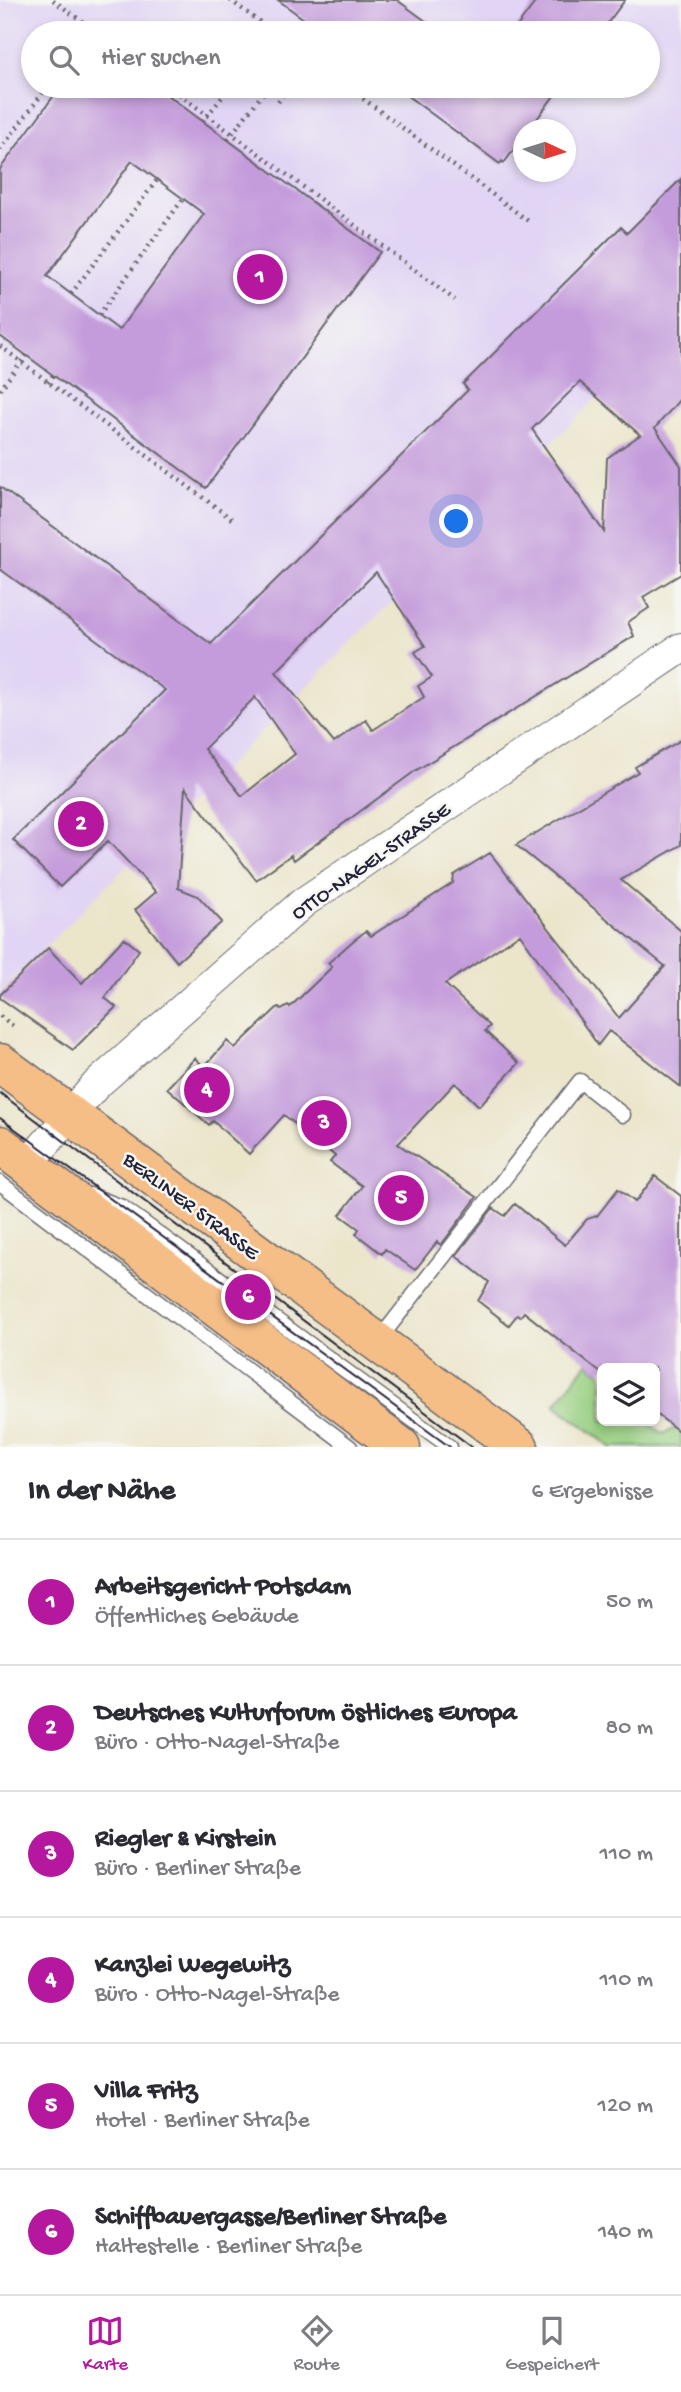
<!DOCTYPE html>
<html lang="de">
<head>
<meta charset="utf-8">
<style>
  :root { --surface:#fff; --page:#f2f2f3; --text:#2b2b33; --muted:#7c7c81; --line:#e1e1e2; --accent:#b5179e }
  body { margin:0; font-family:"Gochi Hand",sans-serif; background:var(--page); color:var(--text) }
  .controls { position:absolute; right:21px; bottom:21px; display:grid; overflow:hidden; border-radius:10px; box-shadow:0 4px 10px #0003 }
  .controls button { width:63px; height:63px; display:grid; place-items:center; padding:0; border:0; border-bottom:2px solid var(--line); background:var(--surface); color:var(--text); font:35px sans-serif }
  .compass { position:absolute; left:513px; top:119px; width:63px; height:63px; border-radius:50%; background:var(--surface); box-shadow:0 4px 10px #0003; rotate:94deg }
  .you { position:absolute; left:457px; top:522px; width:24px; height:24px; margin:-18px; border:5px solid #fff; border-radius:50%; background:#1a73e8; box-shadow:0 0 0 10px #1a73e833 }
  .badge { display:grid; place-items:center; width:46px; height:46px; border-radius:50%; background:var(--accent); color:#fff; font-size:23px; font-weight:700 }
  .pin { position:absolute; translate:-50% -50%; border:4px solid #fff; box-shadow:0 2px 7px #0006 }
  .list { margin:0; padding:0; list-style:none }
  h2 { display:flex; justify-content:space-between; align-items:center; height:91px; margin:0; padding:0 28px; font-size:30px }
  h2 small { font-size:23px; font-weight:400; color:var(--muted) }
  .list li { display:grid; grid-template-columns:46px 1fr auto; gap:21px; align-items:center; box-sizing:border-box; height:126px; padding:0 28px; border-top:2px solid var(--line) }
  .list b { display:block; font-size:26px; white-space:nowrap }
  .list p { margin:0; font-size:23px; white-space:nowrap; color:var(--muted) }
  .list em { font-size:23px; font-style:normal; color:var(--muted) }
  .icon { flex:none; width:38px; height:38px; fill:none; stroke:currentColor; stroke-width:2; stroke-linecap:round; stroke-linejoin:round }
  .map { position:relative; flex:none; width:681px; height:1447px; overflow:hidden }
  .search { position:absolute; background:var(--surface); box-shadow:0 4px 10px #0003; left:21px; right:21px; top:21px; height:77px; display:flex; align-items:center; gap:18px; box-sizing:border-box; padding:0 24px; border-radius:38px; color:var(--muted); font-size:26px }
  .sheet { height:847px; background:var(--surface) }
  nav { display:flex; justify-content:space-around; align-items:center; box-sizing:border-box; height:98px; border-top:2px solid var(--line); background:var(--surface); font-size:19px; color:var(--muted) }
  nav a { display:grid; justify-items:center; gap:4px }
  nav .on { color:var(--accent) }
  .map>svg:first-child { display:block }
  .built { fill:#e1d4f4; fill-rule:evenodd }
  .green { fill:#98cf81; stroke:#5d785e; stroke-width:2 }
  .building { fill:#c49cdb; fill-rule:evenodd }
  .lines { fill:none; stroke-linecap:round; stroke-linejoin:round }
  .lane-casing { stroke:#68666d; stroke-width:17 }
  .street-casing { stroke:#68666d; stroke-width:32 }
  .primary-casing { stroke:#68666d; stroke-width:41 }
  .path { stroke:#68666d; stroke-width:4.5; stroke-dasharray:2 5; stroke-linecap:butt }
  .lane { stroke:#fff; stroke-width:14 }
  .street { stroke:#fff; stroke-width:30 }
  .primary { stroke:#f6be87; stroke-width:38 }
  .tram { stroke:#22223b; stroke-width:2 }
  .labels { text-anchor:middle; stroke-width:5; stroke-linejoin:round; paint-order:stroke }
  .street-label { font-size:21px; fill:#22223b; stroke:#f6f6f2 }
</style>
</head>
<body>
<div class="map">
<svg width="681" height="1447" viewBox="0 0 681 1447">
  <rect width="100%" height="100%" fill="#f6f6f2"/>
  <filter id="ink" filterUnits="userSpaceOnUse"><feTurbulence type="fractalNoise" baseFrequency=".0143" numOctaves="2"/><feDisplacementMap in="SourceGraphic" scale="14" xChannelSelector="R" yChannelSelector="G"/><feConvolveMatrix kernelMatrix="1 2 1 2 8 2 1 2 1" color-interpolation-filters="sRGB"/></filter>
  <filter id="wash" filterUnits="userSpaceOnUse"><feTurbulence type="fractalNoise" baseFrequency=".00686" numOctaves="4" result="noise"/><feDisplacementMap in="SourceGraphic" scale="28" xChannelSelector="R" yChannelSelector="G"/><feGaussianBlur stdDeviation="1.57" result="paint"/><feColorMatrix in="noise" values="0 0 0 0 0 0 0 0 0 0 0 0 0 0 0 0 0 1.4 0 .05"/><feComposite in="paint" operator="in"/></filter>
  <g filter="url(#wash)">
    <rect width="100%" height="100%" fill="#ebe5ca"/>
    <!-- built -->
    <path class="built" d="M 0,0 L 681,0 L 681,314 L 0,992 ZM 33,33 L 648,33 L 648,86 L 33,86 ZM 524,130 L 566,130 L 566,172 L 524,172 Z"/>
    <!-- green -->
    <path class="green" d="M 587,1363 L 602,1374 L 602,1421 L 646,1421 L 663,1434 L 675,1428 L 681,1432 L 681,1447 L 611,1447 L 555,1405 Z"/>
    <g id="blocks">
      <!-- building -->
      <path class="building" d="M 278,0 L 397,0 L 442,33 L 323,33 Z
        M 537,0 L 625,0 L 600,33 L 512,33 Z
        M 61,86 L 155,86 L 380,252 L 206,488 L 0,336 L 0,169 ZM 132,161 L 204,214 L 119,330 L 47,276 Z
        M 394,86 L 561,86 L 529,130 L 523,130 L 523,137 L 504,163 L 502,161 L 500,164 Z
        M 681,179 L 681,398 L 655,428 L 681,466 L 681,574 L 643,597 L 649,608 L 628,622 L 634,636 L 415,771 L 294,860 L 291,855 L 256,880 L 185,788 L 178,888 L 198,896 L 222,922 L 177,962 L 135,910 L 156,892 L 108,841 L 60,887 L 13,840 L 165,690 L 0,569 L 0,487 L 211,644 L 468,390 L 463,384 L 621,227 L 627,233 ZM 580,382 L 640,435 L 607,458 L 604,532 L 532,429 ZM 376,572 L 425,646 L 415,652 L 432,677 L 418,686 L 424,697 L 373,730 L 366,720 L 334,743 L 276,672 ZM 255,697 L 295,754 L 242,796 L 204,749 Z
        M 681,740 L 681,845 L 621,880 L 681,931 L 681,1087 L 609,1031 L 598,1045 L 520,934 L 445,984 L 490,1026 L 485,1031 L 519,1063 L 479,1106 L 455,1083 L 398,1144 L 477,1197 L 441,1245 L 437,1242 L 415,1270 L 385,1249 L 382,1254 L 356,1234 L 359,1229 L 340,1215 L 362,1186 L 330,1162 L 335,1156 L 284,1115 L 249,1154 L 213,1121 L 209,1125 L 167,1088 L 195,1058 L 204,1067 L 227,1041 L 235,1048 L 278,1007 L 282,1010 L 288,1005 L 290,1007 L 332,967 L 328,963 L 354,940 L 366,931 L 371,936 L 453,883 L 454,875 L 490,853 L 619,1018 L 665,966 L 516,845 L 638,772 L 635,767 Z
        M 124,938 L 139,950 L 105,998 L 116,1007 L 73,1050 L 0,998 L 0,995 L 48,948 L 82,983 Z
        M 655,1176 L 681,1196 L 681,1433 L 655,1413 L 655,1368 L 602,1368 L 602,1374 L 524,1312 L 520,1317 L 517,1315 L 509,1325 L 478,1301 L 489,1282 L 456,1256 L 493,1208 L 505,1216 L 515,1204 L 565,1245 L 587,1219 L 597,1216 L 618,1189 L 635,1202 Z"/>
    </g>
  </g>
  <g filter="url(#ink)">
    <use href="#blocks" fill-opacity="0" stroke="#68666d" stroke-width="2"/>
    <g class="lines">
      <defs>
        <path id="lane" d="M 0,1183 L 350,1447
          M 90,1195 L 122,1207 L 450,1447
          M 378,1341 L 580,1081 L 623,1115"/>
        <path id="street" d="M 27,1165 L 96,1085 L 304,902 L 681,648"/>
        <path id="primary" d="M 0,1063 L 519,1447
          M 0,1145 L 401,1447"/>
      </defs>
      <!-- lane casing -->
      <use href="#lane" class="lane-casing"/>
      <!-- street casing -->
      <use href="#street" class="street-casing"/>
      <!-- primary casing -->
      <use href="#primary" class="primary-casing"/>
      <!-- path -->
      <path class="path" d="M 53,0 L 98,33
        M 230,0 L 275,33
        M 168,86 L 455,300
        M 346,86 L 531,223
        M 278,102 L 289,86
        M 203,121 L 231,86
        M 228,139 L 264,92
        M 0,150 L 48,86
        M 71,294 L 157,180
        M 99,315 L 183,199
        M 0,346 L 233,520
        M 48,383 L 53,375
        M 0,390 L 26,355
        M 0,1016 L 13,1026"/>
      <!-- lane -->
      <use href="#lane" class="lane"/>
      <!-- street -->
      <use href="#street" class="street"/>
      <!-- primary -->
      <use href="#primary" class="primary"/>
      <!-- tram -->
      <path class="tram" d="M 0,1093 L 472,1447
        M 0,1118 L 450,1447"/>
    </g>
  </g>
  <g class="labels">
    <!-- street labels -->
    <g class="street-label">
      <text transform="translate(370 860) rotate(-35)" y="7">OTTO-NAGEL-STRASSE</text>
      <text transform="translate(192 1205) rotate(37)" y="7">BERLINER STRASSE</text>
    </g>
  </g>
</svg>
<div class="controls">
<button><svg class="icon" aria-label="layers" viewBox="0 0 24 24"><path d="M12 4l9 5-9 5-9-5zM3 14l9 5 9-5"/></svg></button>
</div>
<svg class="compass" viewBox="-18 -18 36 36"><path d="M0-13l5 13h-10z" fill="#e53935"/><path d="M0 13l5-13h-10z" fill="#7c7c81"/></svg>
<div class="you"></div>
<div class="pin badge" style="left:260px;top:277px">1</div>
<div class="pin badge" style="left:81px;top:824px">2</div>
<div class="pin badge" style="left:324px;top:1123px">3</div>
<div class="pin badge" style="left:207px;top:1090px">4</div>
<div class="pin badge" style="left:401px;top:1198px">5</div>
<div class="pin badge" style="left:248px;top:1297px">6</div>
<div class="search"><svg class="icon" aria-label="search" viewBox="0 0 24 24"><circle cx="10" cy="10" r="6"/><path d="M15 15l6 6"/></svg>Hier suchen</div>
</div>
<section class="sheet">
<h2>In der Nähe<small>6 Ergebnisse</small></h2>
<ul class="list">
<li><span class="badge">1</span><div><b>Arbeitsgericht Potsdam</b><p>Öffentliches Gebäude</p></div><em>50 m</em></li>
<li><span class="badge">2</span><div><b>Deutsches Kulturforum östliches Europa</b><p>Büro · Otto-Nagel-Straße</p></div><em>80 m</em></li>
<li><span class="badge">3</span><div><b>Riegler &amp; Kirstein</b><p>Büro · Berliner Straße</p></div><em>110 m</em></li>
<li><span class="badge">4</span><div><b>Kanzlei Wegewitz</b><p>Büro · Otto-Nagel-Straße</p></div><em>110 m</em></li>
<li><span class="badge">5</span><div><b>Villa Fritz</b><p>Hotel · Berliner Straße</p></div><em>120 m</em></li>
<li><span class="badge">6</span><div><b>Schiffbauergasse/Berliner Straße</b><p>Haltestelle · Berliner Straße</p></div><em>140 m</em></li>
</ul>
</section>
<nav>
<a class="on"><svg class="icon" aria-label="map" viewBox="0 0 24 24"><path d="M3 6l6-2 6 2 6-2v14l-6 2-6-2-6 2zM9 4v14M15 6v14"/></svg>Karte</a>
<a><svg class="icon" aria-label="directions" viewBox="0 0 24 24"><path d="M12 3l9 9-9 9-9-9zM9 14v-3h6M13 9l2 2-2 2"/></svg>Route</a>
<a><svg class="icon" aria-label="saved" viewBox="0 0 24 24"><path d="M7 4h10v16l-5-4-5 4z"/></svg>Gespeichert</a>
</nav>
</body>
</html>
